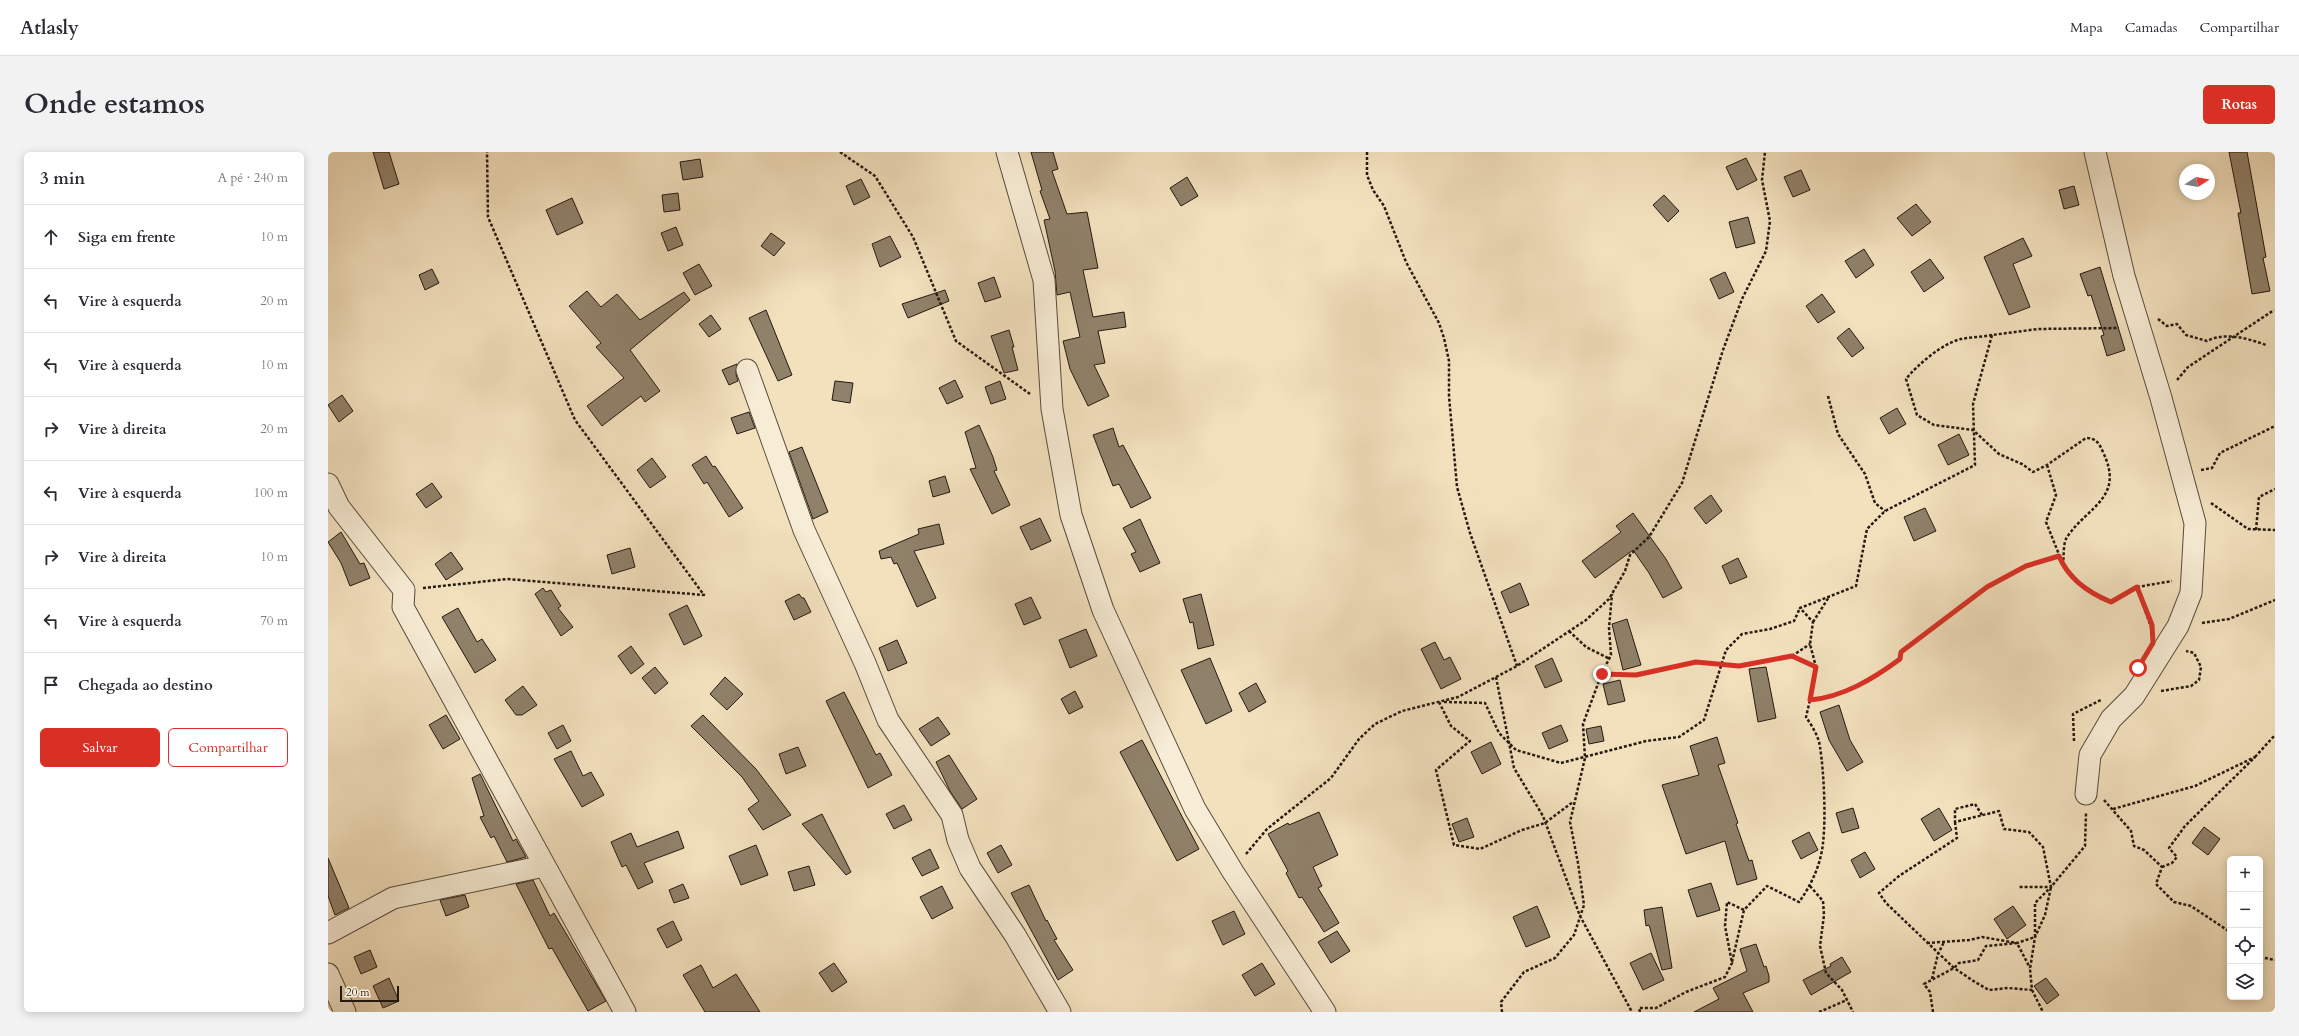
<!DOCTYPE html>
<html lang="pt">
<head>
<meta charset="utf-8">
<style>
  :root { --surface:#fff; --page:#f2f2f3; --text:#2b2b33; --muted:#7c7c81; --line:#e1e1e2; --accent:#d93025 }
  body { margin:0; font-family:Cardo,serif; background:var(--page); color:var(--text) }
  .controls { position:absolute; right:12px; bottom:12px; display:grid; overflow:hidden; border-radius:6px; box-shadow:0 2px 10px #0003 }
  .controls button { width:36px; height:36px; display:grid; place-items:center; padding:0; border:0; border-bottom:1px solid var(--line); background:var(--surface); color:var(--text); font:20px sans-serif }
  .compass { position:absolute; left:1851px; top:12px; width:36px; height:36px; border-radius:50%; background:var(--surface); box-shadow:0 2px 10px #0003; rotate:79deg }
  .scale { position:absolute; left:12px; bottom:10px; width:59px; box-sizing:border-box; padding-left:4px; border:2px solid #251a10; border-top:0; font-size:11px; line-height:14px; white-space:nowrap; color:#251a10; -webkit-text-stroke:3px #f7ecd5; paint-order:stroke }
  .stop { position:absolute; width:12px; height:12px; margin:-9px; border:3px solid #d93025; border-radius:50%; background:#fff }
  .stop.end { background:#d93025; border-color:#fff; box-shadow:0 1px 4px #0008 }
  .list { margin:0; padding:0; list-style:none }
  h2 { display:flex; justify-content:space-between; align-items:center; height:52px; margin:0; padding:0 16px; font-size:17px }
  h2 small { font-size:13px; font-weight:400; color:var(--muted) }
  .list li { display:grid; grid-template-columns:26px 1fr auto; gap:12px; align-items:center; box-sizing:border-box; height:64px; padding:0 16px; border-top:1px solid var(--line) }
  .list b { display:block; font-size:15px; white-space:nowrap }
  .list em { font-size:13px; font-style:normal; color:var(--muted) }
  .actions { display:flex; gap:8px; padding:12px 16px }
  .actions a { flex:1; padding:9px 0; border:1px solid var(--accent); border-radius:6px; text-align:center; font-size:14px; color:var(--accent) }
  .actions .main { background:var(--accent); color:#fff }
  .icon { flex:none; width:22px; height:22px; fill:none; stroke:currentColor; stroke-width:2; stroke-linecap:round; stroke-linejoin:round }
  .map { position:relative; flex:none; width:1947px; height:860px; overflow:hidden; border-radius:6px }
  header { display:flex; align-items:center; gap:24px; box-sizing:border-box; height:56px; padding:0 20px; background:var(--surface); border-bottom:1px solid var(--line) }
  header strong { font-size:19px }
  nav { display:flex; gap:22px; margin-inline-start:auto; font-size:14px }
  .intro { display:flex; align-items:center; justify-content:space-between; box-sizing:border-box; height:96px; padding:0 24px }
  h1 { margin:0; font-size:28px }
  .button { padding:10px 18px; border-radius:6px; background:var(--accent); color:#fff; font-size:14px; font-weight:700 }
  main { display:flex; gap:24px; padding:0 24px }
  aside { flex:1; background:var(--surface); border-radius:6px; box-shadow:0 2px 10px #0003 }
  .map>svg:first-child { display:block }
  .building { fill:#90816a; stroke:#251a10 }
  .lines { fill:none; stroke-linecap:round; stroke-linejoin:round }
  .street-casing { stroke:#584c3c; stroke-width:23 }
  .path { stroke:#251a10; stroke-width:2.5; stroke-dasharray:3 2; stroke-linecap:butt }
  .street { stroke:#f7ecd5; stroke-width:21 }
  .route { stroke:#d93025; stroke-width:5 }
</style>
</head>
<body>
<header>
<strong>Atlasly</strong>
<nav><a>Mapa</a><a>Camadas</a><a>Compartilhar</a></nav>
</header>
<div class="intro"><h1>Onde estamos</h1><a class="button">Rotas</a></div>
<main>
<aside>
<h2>3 min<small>A pé · 240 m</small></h2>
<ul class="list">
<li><svg class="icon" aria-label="ahead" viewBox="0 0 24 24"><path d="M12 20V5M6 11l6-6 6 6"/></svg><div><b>Siga em frente</b></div><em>10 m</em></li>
<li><svg class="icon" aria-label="left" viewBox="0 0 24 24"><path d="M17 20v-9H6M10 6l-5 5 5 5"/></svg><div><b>Vire à esquerda</b></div><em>20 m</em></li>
<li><svg class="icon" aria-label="left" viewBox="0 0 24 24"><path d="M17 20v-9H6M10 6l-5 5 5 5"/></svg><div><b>Vire à esquerda</b></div><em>10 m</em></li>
<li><svg class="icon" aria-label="right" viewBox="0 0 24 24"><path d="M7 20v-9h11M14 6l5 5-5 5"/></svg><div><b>Vire à direita</b></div><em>20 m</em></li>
<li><svg class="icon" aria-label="left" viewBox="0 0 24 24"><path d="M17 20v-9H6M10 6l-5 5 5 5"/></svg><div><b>Vire à esquerda</b></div><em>100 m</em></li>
<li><svg class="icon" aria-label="right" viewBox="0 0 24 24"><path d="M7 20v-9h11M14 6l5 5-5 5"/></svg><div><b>Vire à direita</b></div><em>10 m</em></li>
<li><svg class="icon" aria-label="left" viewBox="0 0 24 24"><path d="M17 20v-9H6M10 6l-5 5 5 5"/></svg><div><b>Vire à esquerda</b></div><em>70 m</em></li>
<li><svg class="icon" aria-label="arrive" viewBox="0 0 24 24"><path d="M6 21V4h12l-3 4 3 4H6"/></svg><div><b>Chegada ao destino</b></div></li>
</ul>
<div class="actions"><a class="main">Salvar</a><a>Compartilhar</a></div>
</aside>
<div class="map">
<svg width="1947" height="860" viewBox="0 0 1947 860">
  <rect width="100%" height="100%" fill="#f3e1be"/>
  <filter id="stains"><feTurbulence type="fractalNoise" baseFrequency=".005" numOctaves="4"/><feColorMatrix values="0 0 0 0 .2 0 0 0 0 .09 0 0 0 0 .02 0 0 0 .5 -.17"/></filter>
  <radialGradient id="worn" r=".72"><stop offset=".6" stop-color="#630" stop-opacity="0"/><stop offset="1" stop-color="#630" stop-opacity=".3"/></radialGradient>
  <!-- building -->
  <path class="building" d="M 45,0 L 61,0 L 71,32 L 56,37 Z
    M 703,0 L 725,0 L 730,17 L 724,19 L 739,62 L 759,60 L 770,116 L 755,118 L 765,165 L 796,160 L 798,175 L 770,179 L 777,211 L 766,213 L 781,244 L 760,254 L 742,217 L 735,189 L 752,185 L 742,140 L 729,143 L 727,119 L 716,68 L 722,67 L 712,39 L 714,38 Z
    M 1901,0 L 1919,0 L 1938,105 L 1935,106 L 1942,139 L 1924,142 L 1910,61 L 1913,61 Z
    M 1418,6 L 1429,28 L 1409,38 L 1398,15 Z
    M 372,7 L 375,25 L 355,28 L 352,10 Z
    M 1473,18 L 1482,38 L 1465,45 L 1456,25 Z
    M 859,25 L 870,44 L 853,54 L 842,36 Z
    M 533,27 L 542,45 L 526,53 L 518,34 Z
    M 1746,34 L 1751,53 L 1736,57 L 1731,38 Z
    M 350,41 L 352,58 L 336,60 L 334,43 Z
    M 1336,43 L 1351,59 L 1340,70 L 1325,53 Z
    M 244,46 L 255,71 L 229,83 L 218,58 Z
    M 1588,52 L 1603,70 L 1584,84 L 1569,66 Z
    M 1420,65 L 1427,91 L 1408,96 L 1401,70 Z
    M 348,75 L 355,93 L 340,99 L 333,81 Z
    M 443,81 L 457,91 L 446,104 L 433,94 Z
    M 562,84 L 573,105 L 552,115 L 544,92 Z
    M 1695,86 L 1704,104 L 1685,112 L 1702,155 L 1681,163 L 1656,105 Z
    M 1536,97 L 1546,113 L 1528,126 L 1517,109 Z
    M 1602,107 L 1616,126 L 1596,140 L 1583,120 Z
    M 371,112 L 384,134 L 367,143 L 355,121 Z
    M 1772,115 L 1797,198 L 1779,204 L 1773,184 L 1776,183 L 1763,143 L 1760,144 L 1752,122 Z
    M 104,117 L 111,131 L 97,138 L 91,123 Z
    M 1397,120 L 1406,140 L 1391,147 L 1382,127 Z
    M 666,125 L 673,145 L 657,150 L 650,131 Z
    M 617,138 L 621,149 L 580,166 L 574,152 Z
    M 259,139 L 273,155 L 289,142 L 312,168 L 356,140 L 362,148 L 302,198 L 332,239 L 317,250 L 313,244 L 274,274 L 259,254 L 296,226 L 268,195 L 273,191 L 241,154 Z
    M 1494,142 L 1507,160 L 1490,171 L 1478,154 Z
    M 438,158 L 464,223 L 450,229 L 421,166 Z
    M 383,163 L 393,177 L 381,185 L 371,172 Z
    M 1521,176 L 1536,196 L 1524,205 L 1509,186 Z
    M 681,178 L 686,195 L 684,195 L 690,218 L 676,221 L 663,184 Z
    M 409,212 L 408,222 L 410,229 L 401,233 L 394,218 Z
    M 627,228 L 635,245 L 619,252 L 611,236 Z
    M 507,229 L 525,231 L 522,251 L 504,248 Z
    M 672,229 L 678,247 L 663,252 L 657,235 Z
    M 14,243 L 25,259 L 11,270 L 0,253 Z
    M 1569,256 L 1578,272 L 1561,282 L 1552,266 Z
    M 421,260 L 427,276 L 409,282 L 403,266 Z
    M 651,273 L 665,305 L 669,318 L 666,319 L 682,353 L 664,362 L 642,317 L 648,316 L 637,280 Z
    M 785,276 L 791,295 L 795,293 L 823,346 L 803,356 L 791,332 L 785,334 L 765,283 Z
    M 1631,282 L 1641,303 L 1620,313 L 1610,293 Z
    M 474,295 L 500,360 L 485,367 L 461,300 Z
    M 378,304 L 385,315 L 387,314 L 415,356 L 401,365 L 379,330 L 376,332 L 364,313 Z
    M 324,306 L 338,325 L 322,336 L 309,318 Z
    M 617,324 L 622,340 L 605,345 L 601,329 Z
    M 104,331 L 114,345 L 98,356 L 88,342 Z
    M 1383,343 L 1394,359 L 1378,372 L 1366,356 Z
    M 1597,356 L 1608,379 L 1586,389 L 1576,365 Z
    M 1305,361 L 1338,407 L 1354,436 L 1335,446 L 1321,421 L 1305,398 L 1267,426 L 1254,409 L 1293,380 L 1288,374 Z
    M 712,366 L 723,389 L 703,398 L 692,375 Z
    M 812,367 L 832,411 L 812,420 L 803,402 L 808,400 L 795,376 Z
    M 611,372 L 616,392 L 586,399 L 608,446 L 589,455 L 569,411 L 566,412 L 563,405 L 553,407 L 551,399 L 591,382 L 590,377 Z
    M 13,380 L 32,412 L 36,411 L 42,426 L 22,434 L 13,411 L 0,390 Z
    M 302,396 L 307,415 L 284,422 L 279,403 Z
    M 123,400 L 135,417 L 118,428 L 107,412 Z
    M 1410,406 L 1419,425 L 1402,432 L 1394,414 Z
    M 1192,431 L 1201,453 L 1182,461 L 1173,440 Z
    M 215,436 L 218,440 L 223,438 L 233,454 L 230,456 L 245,475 L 233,484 L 207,442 Z
    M 471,442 L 474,446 L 476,446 L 483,460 L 466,468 L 457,449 Z
    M 873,442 L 886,493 L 870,497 L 865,470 L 862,471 L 855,447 Z
    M 703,445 L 713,466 L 696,473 L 687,452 Z
    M 359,453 L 374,484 L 356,493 L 341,462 Z
    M 130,456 L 149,490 L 154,487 L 168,508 L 147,521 L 114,465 Z
    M 1299,467 L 1313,513 L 1295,518 L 1284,472 Z
    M 758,477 L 769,504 L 742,516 L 731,488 Z
    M 569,488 L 579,511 L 560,519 L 551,496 Z
    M 1107,490 L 1116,508 L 1122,505 L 1133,527 L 1113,537 L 1093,497 Z
    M 303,494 L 316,512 L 303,522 L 290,504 Z
    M 882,506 L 904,559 L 878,572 L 853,518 Z
    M 1224,506 L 1234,529 L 1217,536 L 1207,514 Z
    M 327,515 L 340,531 L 327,542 L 314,526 Z
    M 1438,515 L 1448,566 L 1430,570 L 1421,517 Z
    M 397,525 L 415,542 L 399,558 L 382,542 Z
    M 1292,528 L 1297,549 L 1280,553 L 1275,532 Z
    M 928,531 L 938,550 L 921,560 L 911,541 Z
    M 195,534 L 209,553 L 194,563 L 188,563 L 177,548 Z
    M 747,539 L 755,555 L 741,562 L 733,547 Z
    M 516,540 L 548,603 L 552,601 L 564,623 L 540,636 L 498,549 Z
    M 1511,553 L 1522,588 L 1535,610 L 1519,619 L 1501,588 L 1492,560 Z
    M 118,563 L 132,587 L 115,597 L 101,573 Z
    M 375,563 L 428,617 L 463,663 L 435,678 L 420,657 L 431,649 L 414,625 L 363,574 Z
    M 610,565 L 622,582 L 603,594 L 591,577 Z
    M 235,573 L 243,589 L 229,597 L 220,581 Z
    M 1233,573 L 1240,589 L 1221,597 L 1214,581 Z
    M 1273,574 L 1276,589 L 1261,592 L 1258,577 Z
    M 1389,585 L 1397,611 L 1390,613 L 1410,671 L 1408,672 L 1421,709 L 1424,708 L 1429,727 L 1409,733 L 1397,689 L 1358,702 L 1334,633 L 1371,623 L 1362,594 Z
    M 814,588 L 871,697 L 849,709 L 792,600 Z
    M 1163,590 L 1173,612 L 1154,622 L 1143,600 Z
    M 470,595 L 478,614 L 458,622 L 451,602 Z
    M 243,599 L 255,624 L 263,620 L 276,643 L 254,655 L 226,607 Z
    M 621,603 L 649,647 L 634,657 L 622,639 L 608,610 Z
    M 152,622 L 185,689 L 188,687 L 198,705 L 179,710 L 166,684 L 163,686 L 152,665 L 156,664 L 144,626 Z
    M 576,653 L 584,668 L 566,677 L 558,662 Z
    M 1525,656 L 1531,676 L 1514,681 L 1508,661 Z
    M 1611,656 L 1624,678 L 1606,689 L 1593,667 Z
    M 991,660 L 1010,703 L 985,715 L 994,734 L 990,736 L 1011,771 L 996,780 L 974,745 L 971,746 L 958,721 L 960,719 L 940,682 L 960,671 L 961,673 Z
    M 494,662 L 523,720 L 518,723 L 474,672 Z
    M 1139,666 L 1146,685 L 1131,690 L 1124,672 Z
    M 1876,675 L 1892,687 L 1880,703 L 1864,691 Z
    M 350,679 L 356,696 L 316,711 L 325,730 L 310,737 L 298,713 L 294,715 L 283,690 L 303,681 L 309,695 Z
    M 1481,680 L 1490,698 L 1473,707 L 1464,689 Z
    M 428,693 L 440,723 L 413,733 L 401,704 Z
    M 673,693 L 684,713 L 670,721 L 659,701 Z
    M 602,697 L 611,716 L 594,724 L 584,706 Z
    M 1537,700 L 1547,717 L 1532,726 L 1523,708 Z
    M 0,706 L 21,756 L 7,763 L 0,744 Z
    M 481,714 L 487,733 L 466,739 L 460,720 Z
    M 205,728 L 222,764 L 226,761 L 278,849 L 260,859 L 224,796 L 221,797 L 188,732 Z
    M 1383,731 L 1392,758 L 1369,765 L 1360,738 Z
    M 355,732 L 361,746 L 346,751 L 341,738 Z
    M 701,733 L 718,769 L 719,768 L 729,787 L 726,788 L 745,818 L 730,828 L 683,741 Z
    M 614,734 L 625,756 L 604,767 L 592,745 Z
    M 137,743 L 141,755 L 118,764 L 112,748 Z
    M 1209,754 L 1222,785 L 1198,795 L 1185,765 Z
    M 1685,754 L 1698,773 L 1679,787 L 1666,767 Z
    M 1334,755 L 1344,816 L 1334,818 L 1321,773 L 1318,774 L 1316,758 Z
    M 906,759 L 917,782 L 895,793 L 884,769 Z
    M 345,769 L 354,788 L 339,796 L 329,777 Z
    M 1009,779 L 1022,799 L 1003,811 L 990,790 Z
    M 1428,792 L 1436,815 L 1438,814 L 1441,824 L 1441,830 L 1415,841 L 1425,860 L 1366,860 L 1391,847 L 1385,836 L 1419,819 L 1412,797 Z
    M 42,798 L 49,815 L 33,822 L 26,805 Z
    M 1323,801 L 1336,828 L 1315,838 L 1302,811 Z
    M 1514,805 L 1523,820 L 1483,843 L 1475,828 L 1503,814 L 1502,812 Z
    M 506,811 L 519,830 L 504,840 L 491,821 Z
    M 934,811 L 947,832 L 927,844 L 914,823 Z
    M 373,813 L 385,836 L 408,822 L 432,860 L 377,860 L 355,823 Z
    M 61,826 L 71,849 L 55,856 L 45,834 Z
    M 1718,826 L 1731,843 L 1719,852 L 1706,834 Z"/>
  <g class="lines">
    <defs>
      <path id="street" d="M 679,0 L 716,128 L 724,257 L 743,363 L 775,458 L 867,657 L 905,720 L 997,860
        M 419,218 L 476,378 L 537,511 L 560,568 L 624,663 L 630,688 L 642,716 L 687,783 L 732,860
        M 0,332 L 11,355 L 76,438 L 75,455 L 297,860
        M 1758,642 L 1762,603 L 1783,567 L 1806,544 L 1850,474 L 1863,441 L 1867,371 L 1833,246 L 1796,124 L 1767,0
        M 0,781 L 65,746 L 216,714
        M 0,822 L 17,860"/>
    </defs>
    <!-- street casing -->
    <use href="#street" class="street-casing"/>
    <!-- path -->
    <path class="path" d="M 512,0 L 547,24 L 585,85 L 628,189 L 702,242
      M 1039,0 L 1039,23 L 1045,38 L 1056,54 L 1078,110 L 1111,171 L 1116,186 L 1121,209 L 1121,244 L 1129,335 L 1142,381 L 1189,514
      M 1830,167 L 1839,174 L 1849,172 L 1858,183 L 1879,189 C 1897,180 1919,186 1938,193
      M 1664,183 C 1654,185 1643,185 1633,187 C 1615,191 1589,213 1578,227 L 1589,263 L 1606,273 L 1645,278 L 1671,302 L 1694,312 L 1705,320 L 1719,313 L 1758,286 C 1768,286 1771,291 1775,300 C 1797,346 1760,354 1739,385 C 1735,391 1736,404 1735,412 L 1755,435 L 1783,450 L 1809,435 L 1824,478
      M 1849,228 L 1860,215 L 1946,158
      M 1500,244 L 1510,282 L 1537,322 L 1547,351 L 1557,359
      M 1719,313 L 1728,343 L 1718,370 L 1734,410
      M 1873,318 L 1884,316 L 1892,301 L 1947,274
      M 1883,351 L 1920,377 L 1947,378
      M 1928,378 L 1931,345 L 1947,337
      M 1809,435 L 1844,429
      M 95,436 L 179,427 L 376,443 L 247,268 L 160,65 L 159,0
      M 1485,470 L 1501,445
      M 1874,471 L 1901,467 L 1947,448
      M 1241,479 L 1258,495 L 1282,507
      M 1464,504 L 1482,492
      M 1274,521 L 1283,503 L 1281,476 L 1284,442
      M 1168,525 L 1186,616 L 1215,664 L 1252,764 L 1304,860
      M 1833,539 L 1863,534 L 1871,528 L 1873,515 L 1866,501 L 1858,499
      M 1482,548 L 1488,515
      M 1111,550 L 1123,574 L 1142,589 L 1108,618 L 1126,693 L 1152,697 L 1194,678 L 1217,671 L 1245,650
      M 1116,550 L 1157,551 L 1171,581 L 1188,598 L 1233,611 L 1318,589 L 1351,585 L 1376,568 L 1398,498 L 1414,482 L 1442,477 L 1466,469 L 1472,456
      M 1746,589 L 1745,562 L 1773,548
      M 1927,605 L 1947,583
      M 1776,648 L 1803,679 L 1806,694 L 1816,698 L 1834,715 L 1828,732 L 1846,750 L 1863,754 L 1902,780
      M 1785,657 L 1867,634 L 1927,605 L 1857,674 L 1841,696 L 1849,705 L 1844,711 L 1834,715
      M 1654,663 L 1647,652 L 1627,657 L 1627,670 L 1671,659 L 1676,677 L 1701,680 L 1715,695 L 1723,735 L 1757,694 L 1758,661
      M 1627,670 L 1629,686 L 1571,724 L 1551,741 L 1558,751 L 1626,816 L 1647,830 L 1661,838 L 1680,836 L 1704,838 L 1702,817 L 1707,785 L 1717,763 L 1723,735
      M 918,702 L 939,677 L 1003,626 L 1031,587 L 1047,572 L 1074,559 L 1130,545 L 1189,514 L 1258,468 L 1281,447 L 1297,419 L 1302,403 L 1321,385 L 1354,331 L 1395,198 L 1414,147 L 1438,99 L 1442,69 L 1434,28 L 1437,0
      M 1482,734 L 1495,749 L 1496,763 L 1492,794 L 1498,821 L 1514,838 L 1525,860
      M 1599,791 L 1642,788 L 1654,785 L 1689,791 L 1707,785 L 1707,751 L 1723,735 L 1691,735
      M 1932,805 L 1947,808
      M 1404,810 L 1416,758
      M 1604,827 L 1610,802 L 1616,790
      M 1704,838 L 1715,860
      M 1174,860 L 1173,850 L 1196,820 L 1227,806 L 1246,783 L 1256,753 L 1250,711 L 1242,670 L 1257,606 L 1255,572 L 1274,521 L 1308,523 L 1367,510 L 1411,514 L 1464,504 L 1488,515 L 1482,492 L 1485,470 L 1472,456 L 1528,434 L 1539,377 L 1557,359 L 1647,313 L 1645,252 L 1664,183 L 1710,177 L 1791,176
      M 1312,860 L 1311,856 L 1328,856 L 1358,840 L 1397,825 L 1404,811 L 1397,774 L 1399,750 L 1416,758 L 1439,734 L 1471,750 C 1483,734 1493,712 1495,691 C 1498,666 1496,620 1492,595 C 1491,585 1484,574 1478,565 L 1482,548 C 1515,545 1545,527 1572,507 L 1573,500 L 1659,435 L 1698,414 L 1731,404
      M 1491,860 L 1519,848
      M 1605,860 L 1602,840 L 1596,832 L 1626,816 L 1631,811 L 1650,808 L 1658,794 L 1689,791 L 1702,816"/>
    <!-- street -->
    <use href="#street" class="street"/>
  </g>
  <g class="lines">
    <!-- route -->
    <path class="route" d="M 1274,522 L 1308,523 L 1368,510 L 1411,514 L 1464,504 L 1488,515 L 1482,548 C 1515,545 1545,527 1572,507 L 1573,500 L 1659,435 L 1698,414 L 1731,404 C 1740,426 1761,441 1783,450 L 1809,435 L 1824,473 L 1825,491 L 1810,516"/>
  </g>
  <rect width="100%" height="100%" filter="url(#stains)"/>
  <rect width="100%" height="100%" fill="url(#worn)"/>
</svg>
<div class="controls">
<button>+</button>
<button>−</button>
<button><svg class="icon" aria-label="locate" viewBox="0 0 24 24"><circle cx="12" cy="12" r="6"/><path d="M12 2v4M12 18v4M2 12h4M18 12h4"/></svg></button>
<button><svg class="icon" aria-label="layers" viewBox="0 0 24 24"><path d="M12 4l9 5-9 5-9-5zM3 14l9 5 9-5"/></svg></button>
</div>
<svg class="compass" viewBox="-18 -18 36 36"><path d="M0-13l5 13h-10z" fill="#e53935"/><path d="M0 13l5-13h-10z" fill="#7c7c81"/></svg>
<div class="scale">20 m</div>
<div class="stop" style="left:1810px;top:516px"></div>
<div class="stop end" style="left:1274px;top:522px"></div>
</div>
</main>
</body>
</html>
